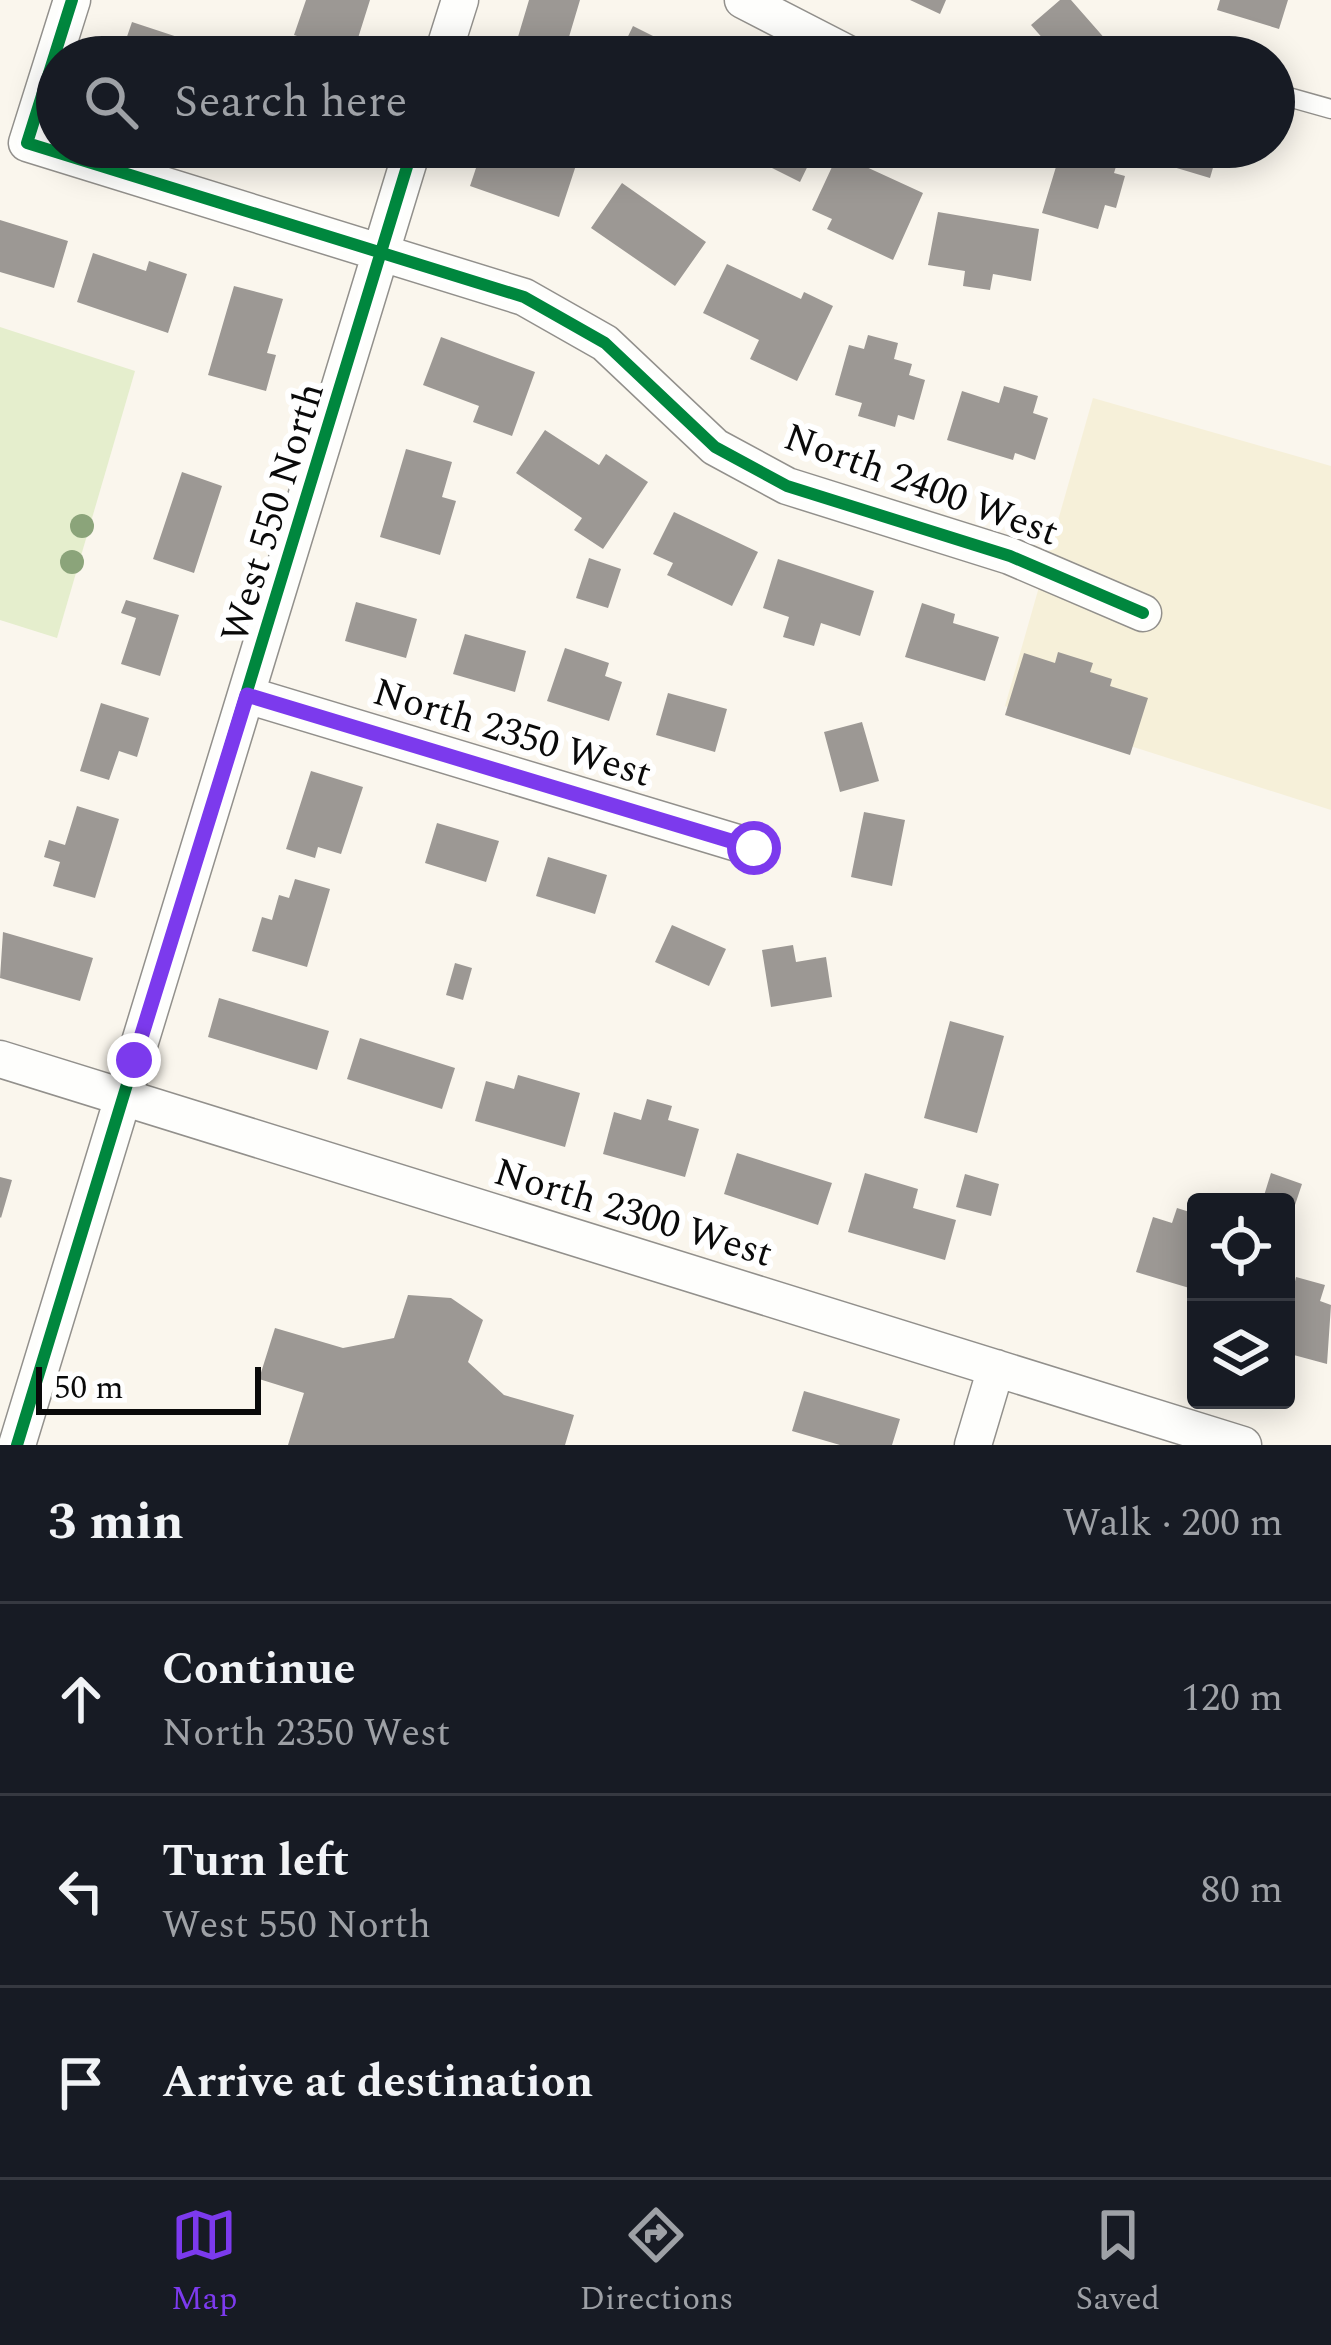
<!DOCTYPE html>
<html lang="en">
<head>
<meta charset="utf-8">
<style>
  :root { --surface:#171b24; --page:#20242c; --text:#f1f3f6; --muted:#9ea1a6; --line:#363941; --accent:#7c3aed }
  body { margin:0; font-family:Spectral,serif; background:var(--page); color:var(--text) }
  .controls { position:absolute; right:36px; bottom:36px; display:grid; overflow:hidden; border-radius:12px; box-shadow:0 6px 30px #0003 }
  .controls button { width:108px; height:108px; display:grid; place-items:center; padding:0; border:0; border-bottom:3px solid var(--line); background:var(--surface); color:var(--text); font:60px sans-serif }
  .scale { position:absolute; left:36px; bottom:30px; width:225px; box-sizing:border-box; padding-left:12px; border:6px solid #0a0a0a; border-top:0; font-size:33px; line-height:42px; white-space:nowrap; color:#0a0a0a; -webkit-text-stroke:9px #fff; paint-order:stroke }
  .stop { position:absolute; width:36px; height:36px; margin:-27px; border:9px solid #7c3aed; border-radius:50%; background:#fff }
  .stop.end { background:#7c3aed; border-color:#fff; box-shadow:0 3px 12px #0008 }
  .list { margin:0; padding:0; list-style:none }
  h2 { display:flex; justify-content:space-between; align-items:center; height:156px; margin:0; padding:0 48px; font-size:51px }
  h2 small { font-size:39px; font-weight:400; color:var(--muted) }
  .list li { display:grid; grid-template-columns:78px 1fr auto; gap:36px; align-items:center; box-sizing:border-box; height:192px; padding:0 48px; border-top:3px solid var(--line) }
  .list b { display:block; font-size:45px; white-space:nowrap }
  .list p { margin:0; font-size:39px; white-space:nowrap; color:var(--muted) }
  .list em { font-size:39px; font-style:normal; color:var(--muted) }
  .icon { flex:none; width:66px; height:66px; fill:none; stroke:currentColor; stroke-width:2; stroke-linecap:round; stroke-linejoin:round }
  .map { position:relative; flex:none; width:1331px; height:1445px; overflow:hidden }
  .search { position:absolute; background:var(--surface); box-shadow:0 6px 30px #0003; left:36px; right:36px; top:36px; height:132px; display:flex; align-items:center; gap:30px; box-sizing:border-box; padding:0 42px; border-radius:66px; color:var(--muted); font-size:45px }
  .sheet { height:732px; background:var(--surface) }
  nav { display:flex; justify-content:space-around; align-items:center; box-sizing:border-box; height:168px; border-top:3px solid var(--line); background:var(--surface); font-size:33px; color:var(--muted) }
  nav a { display:grid; justify-items:center; gap:6px }
  nav .on { color:var(--accent) }
  .map>svg:first-child { display:block }
  .farmland { fill:#f6f0d9 }
  .green { fill:#e5eecd }
  .building { fill:#9c9894 }
  .lines { fill:none; stroke-linecap:round; stroke-linejoin:round }
  .service-casing { stroke:#92908c; stroke-width:21 }
  .minor-casing { stroke:#92908c; stroke-width:39 }
  .service { stroke:#fefefc; stroke-width:18 }
  .minor { stroke:#fefefc; stroke-width:36 }
  .cycleway-casing { stroke:#fff; stroke-width:20 }
  .cycleway { stroke:#00873e; stroke-width:12 }
  .tree { fill:#8ba47a }
  .route { stroke:#7c3aed; stroke-width:15 }
  .labels { text-anchor:middle; stroke-width:12; stroke-linejoin:round; paint-order:stroke }
  .street-label { font-size:39px; fill:#0a0a0a; stroke:#fff }
</style>
</head>
<body>
<div class="map">
<svg width="1331" height="1445" viewBox="0 0 1331 1445">
  <rect width="100%" height="100%" fill="#faf6ed"/>
  <!-- farmland -->
  <path class="farmland" d="M 1093,398 L 1331,466 L 1331,810 L 1005,706 Z"/>
  <!-- green -->
  <path class="green" d="M 0,327 L 135,371 L 57,638 L 0,620 Z"/>
  <!-- building -->
  <path class="building" d="M 306,0 L 370,0 L 353,54 L 294,35 Z
    M 529,0 L 580,0 L 563,57 L 512,57 Z
    M 910,0 L 946,0 L 940,14 Z
    M 1060,0 L 1071,0 L 1121,57 L 1059,57 L 1031,25 Z
    M 1220,0 L 1288,0 L 1279,29 L 1217,10 Z
    M 132,22 L 226,53 L 224,57 L 120,57 Z
    M 633,26 L 695,57 L 618,57 Z
    M 483,147 L 563,147 L 580,153 L 559,217 L 470,186 Z
    M 709,147 L 817,147 L 800,182 L 748,156 L 741,168 L 707,151 Z
    M 1062,147 L 1122,147 L 1114,173 L 1125,176 L 1116,208 L 1105,205 L 1098,229 L 1042,213 Z
    M 1165,147 L 1219,147 L 1210,178 L 1160,163 Z
    M 838,154 L 923,193 L 893,260 L 827,229 L 832,219 L 812,210 Z
    M 622,183 L 706,242 L 675,286 L 591,228 Z
    M 938,212 L 1039,229 L 1031,281 L 993,274 L 990,290 L 963,286 L 965,271 L 928,265 Z
    M 0,220 L 68,241 L 54,288 L 0,272 Z
    M 93,253 L 146,271 L 149,261 L 187,274 L 168,333 L 77,302 Z
    M 727,264 L 801,299 L 804,292 L 833,306 L 797,381 L 750,359 L 759,340 L 703,313 Z
    M 234,286 L 283,299 L 267,353 L 276,355 L 266,391 L 208,375 Z
    M 868,335 L 898,343 L 894,359 L 912,364 L 909,375 L 925,380 L 914,420 L 898,415 L 895,427 L 858,416 L 862,403 L 835,395 L 849,345 L 864,349 Z
    M 441,337 L 535,372 L 512,436 L 473,422 L 479,406 L 423,385 Z
    M 1004,386 L 1038,396 L 1033,413 L 1048,418 L 1035,460 L 1015,453 L 1013,460 L 947,440 L 962,391 L 999,403 Z
    M 545,430 L 599,465 L 606,454 L 648,482 L 603,549 L 574,530 L 582,518 L 516,473 Z
    M 406,449 L 452,462 L 442,497 L 456,501 L 440,555 L 380,537 Z
    M 182,472 L 222,486 L 194,573 L 153,559 Z
    M 674,512 L 758,552 L 732,606 L 667,575 L 673,563 L 653,554 Z
    M 589,558 L 621,569 L 608,608 L 576,598 Z
    M 778,559 L 874,591 L 860,636 L 821,623 L 814,646 L 783,637 L 789,617 L 763,608 Z
    M 126,600 L 179,615 L 160,676 L 121,664 L 136,618 L 121,613 Z
    M 356,602 L 417,619 L 406,658 L 345,641 Z
    M 922,603 L 955,614 L 953,623 L 999,637 L 985,681 L 905,657 Z
    M 465,634 L 526,651 L 515,692 L 453,674 Z
    M 565,648 L 609,663 L 605,676 L 622,682 L 609,721 L 547,701 Z
    M 1058,652 L 1093,663 L 1090,672 L 1112,679 L 1110,686 L 1148,698 L 1130,755 L 1005,715 L 1024,653 L 1055,663 Z
    M 668,693 L 727,709 L 715,752 L 656,735 Z
    M 101,703 L 149,718 L 137,757 L 119,751 L 109,780 L 80,771 Z
    M 862,722 L 879,781 L 840,792 L 824,732 Z
    M 311,771 L 363,787 L 341,854 L 318,847 L 315,858 L 286,849 Z
    M 77,806 L 119,819 L 95,898 L 53,886 L 60,862 L 44,857 L 49,840 L 65,845 Z
    M 864,812 L 905,820 L 892,886 L 851,877 Z
    M 437,823 L 499,841 L 486,882 L 425,863 Z
    M 548,857 L 607,875 L 595,914 L 536,896 Z
    M 295,879 L 330,889 L 307,967 L 252,951 L 262,917 L 272,920 L 279,895 L 289,898 Z
    M 672,925 L 726,949 L 709,986 L 655,962 Z
    M 3,932 L 93,958 L 80,1001 L 0,978 Z
    M 793,945 L 796,962 L 826,957 L 832,997 L 771,1007 L 762,950 Z
    M 455,963 L 472,968 L 463,1000 L 446,995 Z
    M 219,998 L 329,1031 L 317,1070 L 208,1037 Z
    M 950,1021 L 1004,1036 L 977,1133 L 924,1118 Z
    M 360,1038 L 455,1068 L 442,1109 L 347,1079 Z
    M 518,1075 L 580,1093 L 565,1147 L 475,1121 L 486,1081 L 514,1089 Z
    M 647,1099 L 672,1106 L 668,1120 L 699,1129 L 685,1177 L 603,1154 L 614,1112 L 641,1120 Z
    M 737,1153 L 832,1183 L 818,1225 L 724,1194 Z
    M 865,1173 L 918,1189 L 913,1208 L 956,1220 L 945,1260 L 848,1232 Z
    M 1271,1173 L 1302,1184 L 1292,1214 L 1286,1213 L 1286,1202 L 1262,1202 Z
    M 965,1174 L 999,1184 L 991,1216 L 956,1207 Z
    M 0,1177 L 12,1180 L 1,1218 L 0,1217 Z
    M 1177,1208 L 1196,1214 L 1196,1290 L 1136,1272 L 1153,1217 L 1172,1223 Z
    M 1296,1277 L 1325,1285 L 1320,1301 L 1331,1305 L 1327,1364 L 1290,1354 L 1292,1348 L 1286,1347 L 1286,1288 L 1293,1290 Z
    M 408,1295 L 451,1298 L 483,1320 L 468,1362 L 504,1395 L 574,1415 L 565,1445 L 288,1445 L 304,1393 L 259,1379 L 275,1328 L 343,1348 L 394,1338 Z
    M 804,1391 L 900,1419 L 892,1445 L 840,1445 L 792,1431 Z"/>
  <g class="lines">
    <defs>
      <path id="service" d="M 1274,93 L 1331,109"/>
      <path id="minor" d="M 72,0 L 27,143 L 524,297 L 605,343 L 715,447 L 787,486 L 1010,556 L 1143,613
        M 743,0 L 854,57
        M 442,57 L 460,0
        M 247,695 L 754,848
        M 0,1059 L 1243,1445
        M 17,1445 L 413,147
        M 973,1445 L 996,1368"/>
    </defs>
    <!-- service casing -->
    <use href="#service" class="service-casing"/>
    <!-- minor casing -->
    <use href="#minor" class="minor-casing"/>
    <!-- service -->
    <use href="#service" class="service"/>
    <!-- minor -->
    <use href="#minor" class="minor"/>
    <defs>
      <path id="cycleway" d="M 72,0 L 27,143 L 524,297 L 605,343 L 715,447 L 787,486 L 1010,556 L 1143,613
        M 17,1445 L 413,147"/>
    </defs>
    <!-- cycleway casing -->
    <use href="#cycleway" class="cycleway-casing"/>
    <!-- cycleway -->
    <use href="#cycleway" class="cycleway"/>
  </g>
  <!-- trees -->
  <g class="tree">
    <circle cx="82" cy="526" r="12"/>
    <circle cx="72" cy="562" r="12"/>
  </g>
  <g class="lines">
    <!-- route -->
    <path class="route" d="M 134,1060 L 247,695 L 754,848"/>
  </g>
  <g class="labels">
    <!-- street labels -->
    <g class="street-label">
      <text transform="translate(922 483) rotate(20)" y="14">North 2400 West</text>
      <text transform="translate(271 512) rotate(-73)" y="14">West 550 North</text>
      <text transform="translate(513 731) rotate(17)" y="14">North 2350 West</text>
      <text transform="translate(634 1211) rotate(17)" y="14">North 2300 West</text>
    </g>
  </g>
</svg>
<div class="controls">
<button><svg class="icon" aria-label="locate" viewBox="0 0 24 24"><circle cx="12" cy="12" r="6"/><path d="M12 2v4M12 18v4M2 12h4M18 12h4"/></svg></button>
<button><svg class="icon" aria-label="layers" viewBox="0 0 24 24"><path d="M12 4l9 5-9 5-9-5zM3 14l9 5 9-5"/></svg></button>
</div>
<div class="scale">50 m</div>
<div class="stop" style="left:754px;top:848px"></div>
<div class="stop end" style="left:134px;top:1060px"></div>
<div class="search"><svg class="icon" aria-label="search" viewBox="0 0 24 24"><circle cx="10" cy="10" r="6"/><path d="M15 15l6 6"/></svg>Search here</div>
</div>
<section class="sheet">
<h2>3 min<small>Walk · 200 m</small></h2>
<ul class="list">
<li><svg class="icon" aria-label="ahead" viewBox="0 0 24 24"><path d="M12 20V5M6 11l6-6 6 6"/></svg><div><b>Continue</b><p>North 2350 West</p></div><em>120 m</em></li>
<li><svg class="icon" aria-label="left" viewBox="0 0 24 24"><path d="M17 20v-9H6M10 6l-5 5 5 5"/></svg><div><b>Turn left</b><p>West 550 North</p></div><em>80 m</em></li>
<li><svg class="icon" aria-label="arrive" viewBox="0 0 24 24"><path d="M6 21V4h12l-3 4 3 4H6"/></svg><div><b>Arrive at destination</b></div></li>
</ul>
</section>
<nav>
<a class="on"><svg class="icon" aria-label="map" viewBox="0 0 24 24"><path d="M3 6l6-2 6 2 6-2v14l-6 2-6-2-6 2zM9 4v14M15 6v14"/></svg>Map</a>
<a><svg class="icon" aria-label="directions" viewBox="0 0 24 24"><path d="M12 3l9 9-9 9-9-9zM9 14v-3h6M13 9l2 2-2 2"/></svg>Directions</a>
<a><svg class="icon" aria-label="saved" viewBox="0 0 24 24"><path d="M7 4h10v16l-5-4-5 4z"/></svg>Saved</a>
</nav>
</body>
</html>
